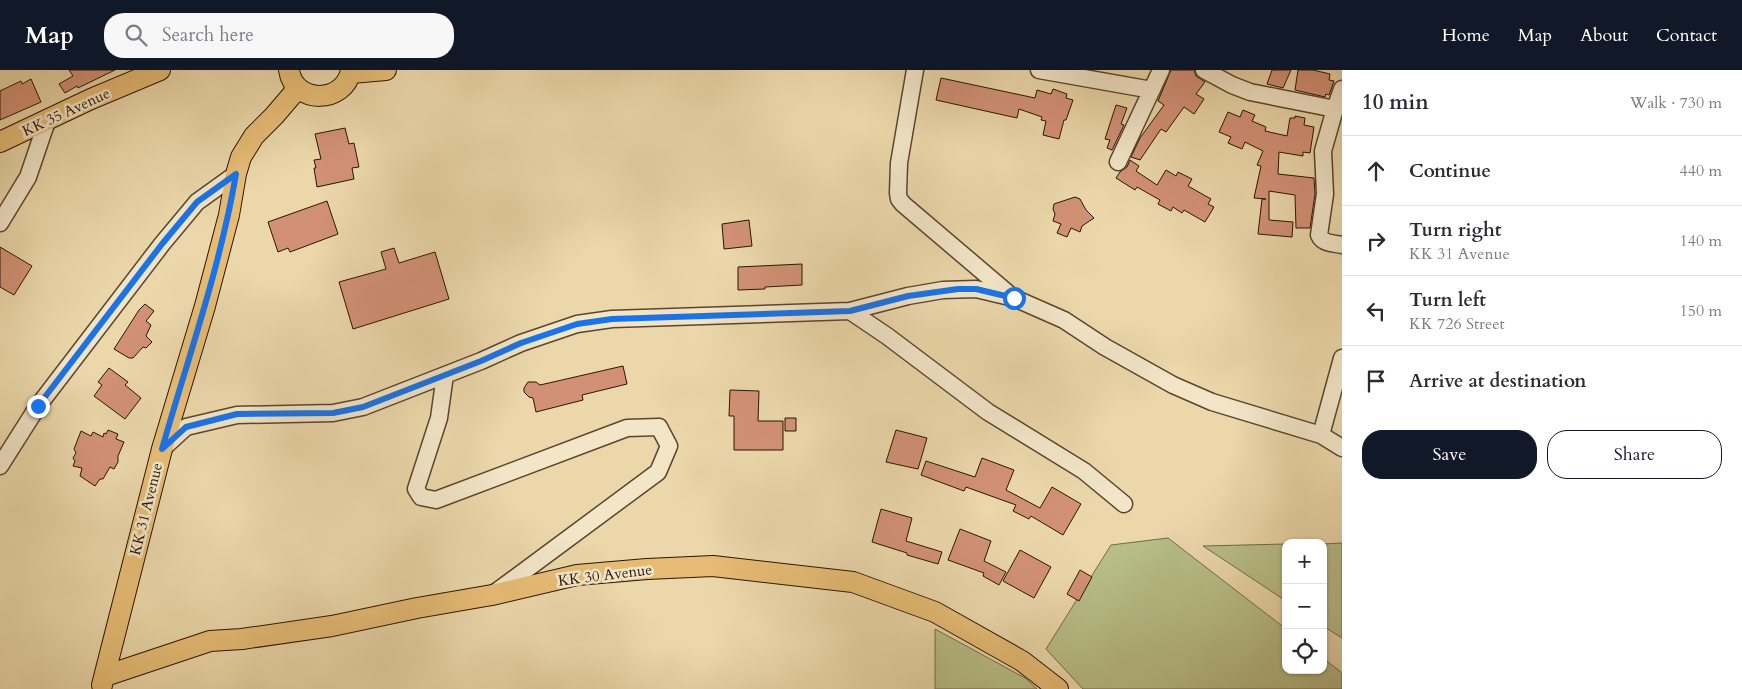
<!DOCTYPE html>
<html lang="en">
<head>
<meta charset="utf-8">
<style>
  :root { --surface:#fff; --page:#f7f7f7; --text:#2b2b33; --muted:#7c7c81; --line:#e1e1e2; --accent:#111827 }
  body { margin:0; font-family:Cardo,serif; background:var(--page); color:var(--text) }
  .controls { position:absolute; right:15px; bottom:15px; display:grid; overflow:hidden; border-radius:10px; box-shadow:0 1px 4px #0004 }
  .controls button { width:45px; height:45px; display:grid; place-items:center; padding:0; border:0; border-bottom:1px solid var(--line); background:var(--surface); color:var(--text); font:25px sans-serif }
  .stop { position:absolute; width:15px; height:15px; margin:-11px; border:4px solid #1a73e8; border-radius:50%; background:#fff }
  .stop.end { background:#1a73e8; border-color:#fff; box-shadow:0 1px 5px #0008 }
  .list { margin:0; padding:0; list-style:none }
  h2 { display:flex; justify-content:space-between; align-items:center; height:65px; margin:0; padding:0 20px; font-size:21px }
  h2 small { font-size:16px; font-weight:400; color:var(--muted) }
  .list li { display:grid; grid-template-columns:32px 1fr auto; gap:15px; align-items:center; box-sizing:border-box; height:70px; padding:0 20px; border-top:1px solid var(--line) }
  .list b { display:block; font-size:19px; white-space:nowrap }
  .list p { margin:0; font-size:16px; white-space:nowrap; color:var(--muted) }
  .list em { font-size:16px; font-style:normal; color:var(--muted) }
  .actions { display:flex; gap:10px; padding:15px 20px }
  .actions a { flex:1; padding:11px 0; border:1px solid var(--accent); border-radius:20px; text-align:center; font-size:18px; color:var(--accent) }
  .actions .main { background:var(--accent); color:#fff }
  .icon { flex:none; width:28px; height:28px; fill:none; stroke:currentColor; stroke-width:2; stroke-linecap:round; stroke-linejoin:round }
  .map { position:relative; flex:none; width:1342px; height:619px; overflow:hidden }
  header { display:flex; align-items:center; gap:30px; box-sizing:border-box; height:70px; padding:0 25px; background:var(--accent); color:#fff }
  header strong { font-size:24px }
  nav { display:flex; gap:28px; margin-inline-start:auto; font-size:18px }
  .search { width:350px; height:45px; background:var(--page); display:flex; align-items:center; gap:12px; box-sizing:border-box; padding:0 18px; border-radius:20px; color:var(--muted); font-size:19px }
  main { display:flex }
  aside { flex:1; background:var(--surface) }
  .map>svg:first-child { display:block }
  .green { fill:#b8be88; stroke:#706a46 }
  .building { fill:#d29176; stroke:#291603 }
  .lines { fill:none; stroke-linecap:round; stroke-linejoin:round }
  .minor-casing { stroke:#5a462d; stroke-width:19 }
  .major-casing { stroke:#291603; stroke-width:22 }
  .minor { stroke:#f2e5c8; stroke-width:16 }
  .major { stroke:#e6bc75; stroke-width:20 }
  .route { stroke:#1a73e8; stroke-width:6 }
  .labels { text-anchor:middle; stroke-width:5; stroke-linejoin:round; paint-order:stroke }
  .street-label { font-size:15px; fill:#291603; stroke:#f2e5c8 }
</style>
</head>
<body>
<header>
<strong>Map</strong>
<div class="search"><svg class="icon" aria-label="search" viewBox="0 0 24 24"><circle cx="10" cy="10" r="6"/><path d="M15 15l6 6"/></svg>Search here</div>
<nav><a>Home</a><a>Map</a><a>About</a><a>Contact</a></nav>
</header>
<main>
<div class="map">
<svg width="1342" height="619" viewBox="0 0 1342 619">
  <rect width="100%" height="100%" fill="#ebd7aa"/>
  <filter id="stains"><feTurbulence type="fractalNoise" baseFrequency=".004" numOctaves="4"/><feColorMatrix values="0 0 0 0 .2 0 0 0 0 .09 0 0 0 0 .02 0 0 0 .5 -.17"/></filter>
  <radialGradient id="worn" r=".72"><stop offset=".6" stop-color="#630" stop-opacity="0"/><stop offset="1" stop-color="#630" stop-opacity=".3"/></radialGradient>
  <!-- green -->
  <path class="green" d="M 1168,468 L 1286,559 L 1286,600 L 1323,600 L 1323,588 L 1342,603 L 1342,619 L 1083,619 L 1046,579 L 1111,475 Z
    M 1342,473 L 1342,568 L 1323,556 L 1323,474 Z
    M 1286,474 L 1286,531 L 1203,476 Z
    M 935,559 L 1025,608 L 1037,619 L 935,619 Z"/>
  <!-- building -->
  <path class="building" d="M 69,0 L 115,0 L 78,18 L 77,16 L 65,23 L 59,14 L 73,6 Z
    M 1171,0 L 1194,0 L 1196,6 L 1205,12 L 1196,24 L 1204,29 L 1194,44 L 1184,37 L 1166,62 L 1161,59 L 1140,90 L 1131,87 L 1140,68 L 1164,35 L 1158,31 Z
    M 1272,0 L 1291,0 L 1283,18 L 1267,14 Z
    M 1298,0 L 1313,0 L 1330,4 L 1329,10 L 1334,11 L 1329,25 L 1326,24 L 1325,27 L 1295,20 Z
    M 941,8 L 1035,28 L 1037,20 L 1051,24 L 1053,19 L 1067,24 L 1066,28 L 1073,30 L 1066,50 L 1064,50 L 1059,69 L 1043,65 L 1046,51 L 1041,50 L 1042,47 L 1019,39 L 1017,48 L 936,30 Z
    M 31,9 L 41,32 L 0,50 L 0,21 L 21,11 L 22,14 Z
    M 1116,35 L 1127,38 L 1121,54 L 1124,55 L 1112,80 L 1107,78 L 1110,70 L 1105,69 Z
    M 1243,40 L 1255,45 L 1252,51 L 1266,57 L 1265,61 L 1287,66 L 1290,48 L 1295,48 L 1295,46 L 1305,48 L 1304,55 L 1314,57 L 1310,83 L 1303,82 L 1303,86 L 1279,82 L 1278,104 L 1314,108 L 1315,124 L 1310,158 L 1296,158 L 1295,125 L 1269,121 L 1269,150 L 1293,152 L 1292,167 L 1258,164 L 1262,129 L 1266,129 L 1254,128 L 1261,96 L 1257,95 L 1263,81 L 1245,72 L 1242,79 L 1228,73 L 1231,67 L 1219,62 L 1228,42 L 1240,47 Z
    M 345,58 L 349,74 L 354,73 L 359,97 L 352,98 L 354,109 L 317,117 L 314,98 L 316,98 L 314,90 L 321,89 L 315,64 Z
    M 1130,90 L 1139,96 L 1136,101 L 1157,115 L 1166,100 L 1176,106 L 1178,102 L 1192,109 L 1188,116 L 1211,129 L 1208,134 L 1214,137 L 1205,152 L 1184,140 L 1182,143 L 1173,137 L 1171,141 L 1158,134 L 1160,130 L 1137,117 L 1135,120 L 1116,108 L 1120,102 L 1127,97 Z
    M 1075,127 L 1080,129 L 1086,140 L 1094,148 L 1082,156 L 1080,162 L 1071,158 L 1067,167 L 1057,163 L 1061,154 L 1053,151 L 1055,144 L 1053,139 L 1054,134 Z
    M 327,131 L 338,164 L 290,182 L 288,178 L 278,182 L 268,152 Z
    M 749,150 L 752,176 L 724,179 L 722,154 Z
    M 0,177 L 32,196 L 14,225 L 0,217 Z
    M 394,178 L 399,193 L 435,182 L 449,229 L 353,259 L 339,212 L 386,199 L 381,182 Z
    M 802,194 L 802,215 L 765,217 L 765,219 L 738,220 L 738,197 Z
    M 145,234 L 154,241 L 146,251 L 151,255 L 146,266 L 152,272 L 146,278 L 143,277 L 133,288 L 129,288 L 114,279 L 139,240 Z
    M 623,296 L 627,314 L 582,325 L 583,330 L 536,342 L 533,328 L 529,327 L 524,322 L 524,318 L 528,312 L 536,312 L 540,315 Z
    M 109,298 L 128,312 L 125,315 L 141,328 L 125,349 L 94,326 L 102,315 L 98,312 Z
    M 730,320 L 759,321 L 758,351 L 783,351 L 783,380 L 734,380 L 734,346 L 729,346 Z
    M 785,348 L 796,348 L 796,361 L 785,361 Z
    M 108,360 L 118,364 L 116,369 L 124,372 L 118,386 L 118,392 L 114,399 L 110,397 L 103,409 L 100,409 L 95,416 L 80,406 L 82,398 L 73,396 L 75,391 L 73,388 L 76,383 L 74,379 L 81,361 L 91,366 L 93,362 L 103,367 L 104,363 L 106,364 Z
    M 896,360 L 927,368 L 918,399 L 886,392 Z
    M 982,388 L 1014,400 L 1006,420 L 1040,438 L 1052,417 L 1081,434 L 1063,465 L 1031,446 L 1029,449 L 1013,441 L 1016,435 L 966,417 L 964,421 L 921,405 L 926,391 L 975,407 Z
    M 881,439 L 912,448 L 906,471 L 942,482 L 938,494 L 907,485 L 907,483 L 872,472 Z
    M 960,459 L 991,471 L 984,491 L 1006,502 L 999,515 L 983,506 L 984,503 L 948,490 Z
    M 1020,480 L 1051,497 L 1034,528 L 1003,511 Z
    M 1080,500 L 1092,507 L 1079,531 L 1067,524 Z"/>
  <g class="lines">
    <defs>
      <path id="minor" d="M 915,0 L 899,93 L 898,123 L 899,129 L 903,134 L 1010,225
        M 1039,0 L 1152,20
        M 1204,0 L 1232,15 L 1250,22 L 1335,39
        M 1342,19 L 1335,39 L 1323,81 L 1325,124 L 1319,165 C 1323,174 1333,173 1342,175
        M 1118,92 L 1161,0
        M 0,153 L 28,107 L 47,51
        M 850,241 L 887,266 L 988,342 L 1084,401 L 1124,434
        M 445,305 L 439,348 L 416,419 L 421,427 L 436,430 L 627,358 L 659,357 L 669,376 L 658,402 L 496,522
        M 1321,365 L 1342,288
        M 162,379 L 186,357 L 237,345 L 333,343 L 363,337 L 481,291 L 521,273 L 577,254 L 612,249 L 850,241 L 908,226 L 943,220 L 976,219 L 1014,228 L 1064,250 L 1105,277 L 1173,315 L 1212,332 L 1321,365 L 1342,378
        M 0,396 L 38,336 L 162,174 L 197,132 L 236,104"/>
      <path id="major" d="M 289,0 C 294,35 345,34 351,0
        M 351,3 L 386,0
        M 0,72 L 91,29 L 160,0
        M 105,606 L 210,571 L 242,569 L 332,556 L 417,538 L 492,525 L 577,505 L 647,499 L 713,496 L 853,512 L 935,542 L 1022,591 L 1058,619
        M 102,615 L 162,379 L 205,236 L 229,145 L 236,104 L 241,87 L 254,66 L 274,46 L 298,18"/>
    </defs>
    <!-- minor casing -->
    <use href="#minor" class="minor-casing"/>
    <!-- major casing -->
    <use href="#major" class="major-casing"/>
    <!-- minor -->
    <use href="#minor" class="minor"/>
    <!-- major -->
    <use href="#major" class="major"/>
  </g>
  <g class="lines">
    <!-- route -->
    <path class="route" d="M 38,336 L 162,174 L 197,132 L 236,104 C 220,198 188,288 162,379 L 186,357 L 237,344 L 333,343 L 363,337 L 481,291 L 521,273 L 577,254 L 612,249 L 850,241 L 908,226 L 958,219 L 976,219 L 1014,228"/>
  </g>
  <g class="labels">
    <!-- street labels -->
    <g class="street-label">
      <text transform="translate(66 42) rotate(-25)" y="5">KK 35 Avenue</text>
      <text transform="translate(146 439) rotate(-76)" y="5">KK 31 Avenue</text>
      <text transform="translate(605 505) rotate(-7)" y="5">KK 30 Avenue</text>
    </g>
  </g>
  <rect width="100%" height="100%" filter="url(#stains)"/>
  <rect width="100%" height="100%" fill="url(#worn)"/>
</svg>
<div class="controls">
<button>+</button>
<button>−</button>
<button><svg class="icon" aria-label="locate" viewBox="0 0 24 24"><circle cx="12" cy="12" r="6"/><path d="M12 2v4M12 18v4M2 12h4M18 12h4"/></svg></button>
</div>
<div class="stop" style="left:1014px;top:228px"></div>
<div class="stop end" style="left:38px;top:336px"></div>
</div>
<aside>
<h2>10 min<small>Walk · 730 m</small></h2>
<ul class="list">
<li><svg class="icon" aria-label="ahead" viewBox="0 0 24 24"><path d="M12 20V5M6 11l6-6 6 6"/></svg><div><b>Continue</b></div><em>440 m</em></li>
<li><svg class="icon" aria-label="right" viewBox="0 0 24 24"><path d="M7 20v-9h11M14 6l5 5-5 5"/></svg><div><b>Turn right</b><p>KK 31 Avenue</p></div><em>140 m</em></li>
<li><svg class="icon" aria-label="left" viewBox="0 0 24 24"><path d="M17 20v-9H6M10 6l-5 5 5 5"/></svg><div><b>Turn left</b><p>KK 726 Street</p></div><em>150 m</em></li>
<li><svg class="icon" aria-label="arrive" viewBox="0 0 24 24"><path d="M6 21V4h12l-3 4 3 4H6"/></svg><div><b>Arrive at destination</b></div></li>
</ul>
<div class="actions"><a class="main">Save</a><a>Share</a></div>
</aside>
</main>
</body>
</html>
